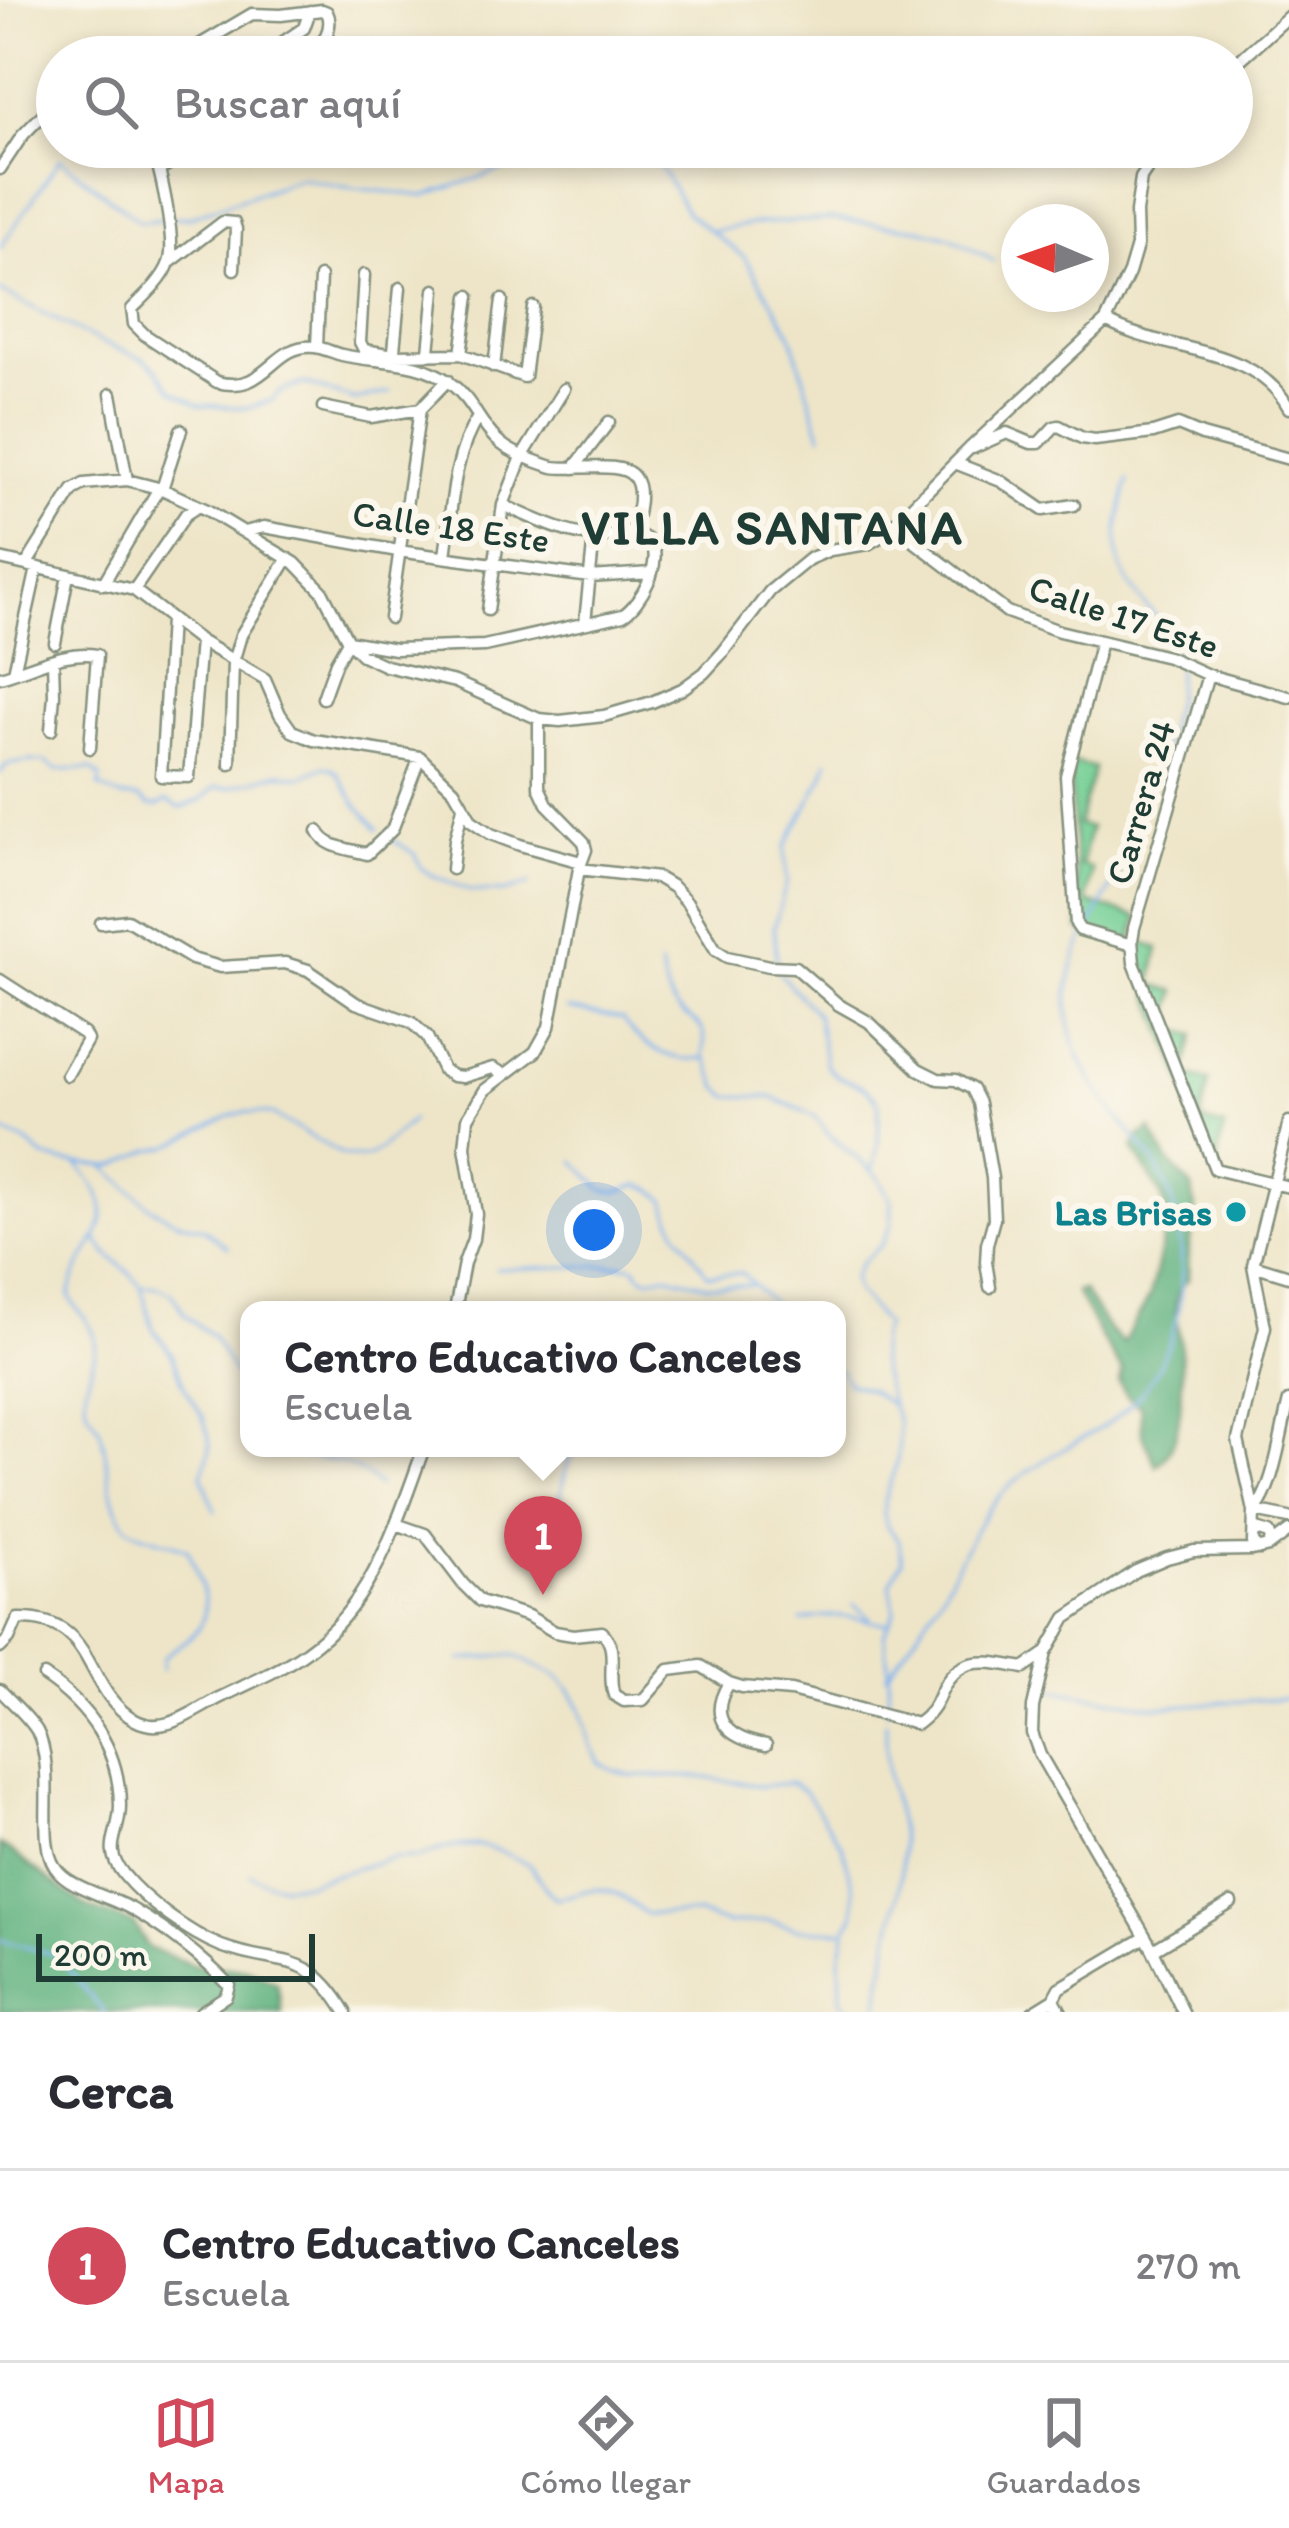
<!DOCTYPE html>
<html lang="es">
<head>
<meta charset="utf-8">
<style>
  :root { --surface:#fff; --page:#f2f2f3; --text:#2b2b33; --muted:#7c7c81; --line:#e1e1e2; --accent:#d1495b }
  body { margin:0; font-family:Itim,sans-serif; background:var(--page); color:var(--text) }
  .compass { position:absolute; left:1001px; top:204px; width:108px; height:108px; border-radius:50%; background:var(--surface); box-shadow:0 6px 18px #0003; rotate:272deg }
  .scale { position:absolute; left:36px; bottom:30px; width:279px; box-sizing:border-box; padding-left:12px; border:6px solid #1f3d34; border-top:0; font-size:33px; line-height:42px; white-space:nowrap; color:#1f3d34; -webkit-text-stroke:9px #fbf7ec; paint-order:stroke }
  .you { position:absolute; left:594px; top:1230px; width:42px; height:42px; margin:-30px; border:9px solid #fff; border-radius:50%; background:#1a73e8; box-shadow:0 0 0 18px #1a73e833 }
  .badge { display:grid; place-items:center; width:78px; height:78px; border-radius:50%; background:var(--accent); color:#fff; font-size:39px; font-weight:700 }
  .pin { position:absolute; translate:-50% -99px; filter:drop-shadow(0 3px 6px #0008) }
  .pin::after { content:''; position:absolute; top:63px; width:42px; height:36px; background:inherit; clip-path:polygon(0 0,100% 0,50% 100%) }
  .popup { position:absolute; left:240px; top:1301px; width:606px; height:156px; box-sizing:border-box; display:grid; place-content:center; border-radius:24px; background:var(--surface); filter:drop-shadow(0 3px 9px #0005); font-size:39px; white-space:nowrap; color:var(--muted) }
  .popup b { font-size:45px; color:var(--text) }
  .popup::after { content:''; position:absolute; left:50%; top:100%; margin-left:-24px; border:24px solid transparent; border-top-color:var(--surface) }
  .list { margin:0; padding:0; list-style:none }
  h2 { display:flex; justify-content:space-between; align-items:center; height:156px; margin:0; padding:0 48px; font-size:51px }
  h2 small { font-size:39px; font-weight:400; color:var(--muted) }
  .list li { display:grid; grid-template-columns:78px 1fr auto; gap:36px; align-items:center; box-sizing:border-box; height:192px; padding:0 48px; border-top:3px solid var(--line) }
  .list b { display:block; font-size:45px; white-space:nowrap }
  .list p { margin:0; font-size:39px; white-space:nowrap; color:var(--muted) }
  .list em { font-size:39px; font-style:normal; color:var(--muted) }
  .icon { flex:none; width:66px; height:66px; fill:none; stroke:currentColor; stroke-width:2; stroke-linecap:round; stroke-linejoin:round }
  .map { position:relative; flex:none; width:1289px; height:2012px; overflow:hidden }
  .search { position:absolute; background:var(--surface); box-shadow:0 6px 18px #0003; left:36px; right:36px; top:36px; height:132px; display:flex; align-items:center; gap:30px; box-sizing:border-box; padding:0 42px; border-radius:66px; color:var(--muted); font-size:45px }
  .sheet { height:348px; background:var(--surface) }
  nav { display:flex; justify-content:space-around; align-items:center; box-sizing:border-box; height:168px; border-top:3px solid var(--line); background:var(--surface); font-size:33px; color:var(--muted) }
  nav a { display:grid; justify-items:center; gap:6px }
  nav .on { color:var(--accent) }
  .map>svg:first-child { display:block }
  .green { fill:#77d097; stroke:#4b8666; stroke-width:3 }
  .forest { fill:#61b280; stroke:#40785a; stroke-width:3 }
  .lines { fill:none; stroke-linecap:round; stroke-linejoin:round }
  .stream { stroke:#80b4ee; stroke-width:3 }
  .minor-casing { stroke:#86917e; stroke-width:15 }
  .minor { stroke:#fff; stroke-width:10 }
  .culture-dot { fill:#0f9aa8; stroke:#fbf7ec; stroke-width:4.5 }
  .labels { text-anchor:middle; stroke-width:12; stroke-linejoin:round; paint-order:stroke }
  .street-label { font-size:36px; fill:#1f3d34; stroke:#fbf7ec }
  .culture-label { font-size:36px; font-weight:bold; fill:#0d838f; stroke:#fbf7ec; text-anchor:end }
  .district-label { font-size:48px; font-weight:bold; letter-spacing:3px; fill:#1f3d34; stroke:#fbf7ec }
</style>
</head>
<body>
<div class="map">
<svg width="1289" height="2012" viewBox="0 0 1289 2012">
  <rect width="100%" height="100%" fill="#fbf7ec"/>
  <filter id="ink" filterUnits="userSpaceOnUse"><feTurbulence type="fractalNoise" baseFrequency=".00833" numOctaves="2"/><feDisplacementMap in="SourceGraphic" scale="24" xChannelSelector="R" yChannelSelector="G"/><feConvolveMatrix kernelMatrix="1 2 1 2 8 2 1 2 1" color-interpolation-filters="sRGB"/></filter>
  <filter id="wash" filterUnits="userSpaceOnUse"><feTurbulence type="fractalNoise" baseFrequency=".004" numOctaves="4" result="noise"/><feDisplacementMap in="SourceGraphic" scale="48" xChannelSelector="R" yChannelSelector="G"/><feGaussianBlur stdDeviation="2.7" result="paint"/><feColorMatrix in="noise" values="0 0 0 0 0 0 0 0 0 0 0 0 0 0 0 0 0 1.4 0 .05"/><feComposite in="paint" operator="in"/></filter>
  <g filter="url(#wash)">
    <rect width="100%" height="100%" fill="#eee5c8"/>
    <!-- green -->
    <path class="green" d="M 1069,761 L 1094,768 L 1078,825 L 1090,828 L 1081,865 L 1092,869 L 1086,902 L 1138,917 L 1132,940 L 1159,948 L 1151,984 L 1176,991 L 1167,1027 L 1195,1035 L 1184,1075 L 1209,1081 L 1200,1121 L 1224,1127 L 1215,1169 L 1132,945 L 1080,930 Z"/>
    <!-- forest -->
    <path class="forest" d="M 1151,1129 L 1166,1158 L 1192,1188 L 1196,1219 L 1189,1245 L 1188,1280 C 1179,1287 1177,1293 1176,1304 C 1174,1316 1179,1329 1180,1341 C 1183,1373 1186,1447 1156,1466 L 1142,1432 L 1141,1407 L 1127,1396 L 1119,1382 L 1122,1370 L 1101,1338 L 1076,1292 L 1083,1290 L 1110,1332 L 1123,1343 L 1150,1296 L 1168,1216 L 1161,1195 L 1133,1148 L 1139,1137 Z
      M 0,1844 L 85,1906 L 134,1924 L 148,1948 L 195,1966 L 246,1969 L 277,1983 L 282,2012 L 0,2012 Z"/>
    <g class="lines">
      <!-- stream -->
      <path class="stream" d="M 649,147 L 687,213 L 744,257 L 773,303 L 791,334 L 821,435
        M 174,218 L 190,217 L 301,178 L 345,187 L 424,196 L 566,149 L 606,147
        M 713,231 L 752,224 L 833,219 L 919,229 L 950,237 L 994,261
        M 0,248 L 60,159 L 140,222 L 164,219
        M 0,291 L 100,342 L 144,359 L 157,369 L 172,390 L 200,405 L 249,408 L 273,400 L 278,393 L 304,383 L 355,400 L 390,392
        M 1128,480 C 1123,505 1114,532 1119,558 C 1126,598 1170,617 1178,658
        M 0,773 L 6,765 L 30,761 L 45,762 L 56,770 L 91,769 L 101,778 L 99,787 L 120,797 L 139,798 L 150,806 L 158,806 L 167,801 L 180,808 L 201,800 L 216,787 L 227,788 L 279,773 L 301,777 L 322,767 L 331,768 L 339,775 L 356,804 L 378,829
        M 390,838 L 415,854 L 421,868 L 430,874 L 471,891 L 505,892 L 529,884
        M 1089,929 L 1120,870 L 1163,748 L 1175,701 L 1178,667
        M 777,964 L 774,927 L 787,882 L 785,848 L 824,775 L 828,761
        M 660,966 C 663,982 668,1003 682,1013 C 691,1020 700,1022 704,1035 C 705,1041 704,1049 704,1056
        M 779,973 L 817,1015 L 826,1065 C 843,1088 863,1075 879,1104 L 878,1145 L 873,1168
        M 567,1009 L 622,1019 C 634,1038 656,1053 678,1058 C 687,1061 698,1057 707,1059 L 718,1086 L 728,1096 L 771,1097 L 806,1112 L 816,1117 L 828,1134 L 878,1176 L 892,1202 L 891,1225 L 882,1244 L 860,1264 L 853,1279 L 856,1291 L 885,1325 C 872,1353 883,1378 892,1406
        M 0,1130 L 26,1142 L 44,1157 L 63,1162 L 105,1166 L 117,1165 L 150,1150 L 168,1147 L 227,1117 L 245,1112 L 271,1114 L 343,1155 L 361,1158 L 369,1156 L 380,1149 L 412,1120
        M 575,1161 L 603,1190 L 617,1192 L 638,1185 L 652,1189 L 665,1200 L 676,1230 L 708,1275 L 742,1273 L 779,1310
        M 78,1165 C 134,1225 81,1239 69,1295 C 75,1310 89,1319 94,1334 C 100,1356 85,1376 85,1397 C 85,1411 95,1418 100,1430 C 109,1456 108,1509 128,1527 C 139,1537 172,1541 188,1550 C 196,1570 213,1604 200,1626 C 193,1639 174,1647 163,1658 L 162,1670
        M 106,1167 L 150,1207 L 175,1221 L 203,1228 L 228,1247
        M 97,1240 L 107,1254 L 131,1274 L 141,1286 L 153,1329 L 172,1354 L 183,1384 L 203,1417 L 209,1437 L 210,1450 L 202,1475 L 215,1511
        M 496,1269 L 627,1265 L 635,1267 L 641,1275 L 648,1278 L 665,1275 L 707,1285 L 751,1285
        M 141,1286 L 158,1287 L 173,1294 L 185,1315 L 212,1336 L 249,1399
        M 837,1370 L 841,1371 L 848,1383 L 870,1390 L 892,1406 L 898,1423 L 899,1444 L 897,1462 L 884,1501 L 884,1514 L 887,1527 L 899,1540 L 902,1561 L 890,1584 L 895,1612 L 884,1634 C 889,1659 890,1685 887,1712
        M 277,1448 L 286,1453 L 344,1463 L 367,1475 L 378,1486
        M 540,1548 C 566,1513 556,1484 574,1448
        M 853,1604 L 870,1618
        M 802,1621 C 834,1611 857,1618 888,1624
        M 461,1660 L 513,1655 L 557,1676 L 570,1690 L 581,1709 L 591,1746 L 600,1763 L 612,1770 L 633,1776 L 700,1777 L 762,1786 L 790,1783 L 805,1792 L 842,1846 L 854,1890 L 854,1916 L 846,1929 L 840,1957 L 841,1999 L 850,2012
        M 886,1674 C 908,1648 926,1620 943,1591 C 964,1554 978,1513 1012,1484 C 1076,1430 1135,1434 1170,1341 C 1189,1290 1185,1220 1160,1172 C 1148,1150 1130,1133 1115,1114 C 1070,1056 1052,1007 1084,937
        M 1044,1688 L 1157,1707 L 1289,1698
        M 250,1874 L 267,1882 L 283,1885 L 307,1883 L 392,1858 L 419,1857 L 448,1847 L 477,1845 L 500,1851 L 530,1865 L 548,1892 L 556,1898 C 568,1897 574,1894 585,1891 C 612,1885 627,1900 646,1914 L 698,1914 L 727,1924 L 768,1921 L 801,1929 L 842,1931
        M 0,1940 L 56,1955 L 104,2012
        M 879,2012 C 881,1958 901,1907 902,1853 C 902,1826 893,1804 889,1779 C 885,1760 886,1741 886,1722"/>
    </g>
  </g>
  <g filter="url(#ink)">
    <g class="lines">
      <defs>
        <path id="minor" d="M 179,57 L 252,14 L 281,15 L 322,10 L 327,12 C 335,28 321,45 311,57
          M 261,57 L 304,28 L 310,11
          M 1232,67 L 1289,16
          M 152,147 C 160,168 177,242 169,263 C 163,280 145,296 132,309 L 134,324 L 145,335 L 217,382 C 268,395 272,342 315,347 C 324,348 333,353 342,355 C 377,363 420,359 449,382 C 483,408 479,440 527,458 C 535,461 545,465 553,467 C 573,471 622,460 634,477 C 644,490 637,518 632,531
          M 0,169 L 22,136 L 57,100
          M 161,169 L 194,147
          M 169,263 L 223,222 L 234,223 L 236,229 L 234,269
          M 364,275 L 360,342 L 364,350 L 394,355 L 461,354 L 524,377 L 533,307
          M 1106,321 C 1164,354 1253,343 1289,408
          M 317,347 L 320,277
          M 429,352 L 435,290
          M 461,354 L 469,296
          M 393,361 L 400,288
          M 494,367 L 502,300
          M 111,394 L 127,480
          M 323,407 L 371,417 L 420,409 L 448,380
          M 973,448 L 1007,433 L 1031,443 L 1039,443 L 1054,427 L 1059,426 L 1082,438 L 1095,440 L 1153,433 L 1178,425 L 1202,435 L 1289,459
          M 955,463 L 1001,481 L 1043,510 L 1074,505
          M 574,468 L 609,422
          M 162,489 L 181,430
          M 894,526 L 1007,612 L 1059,631 L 1168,657 L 1208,675 L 1289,697
          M 245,532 L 264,527 L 398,551 L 590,577 L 651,573
          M 445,556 C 452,510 452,457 478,417
          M 0,559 L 134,590 L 200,641 L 265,679 L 280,714 L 292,731 L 314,740 L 420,757 L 454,790 L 472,821 L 491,834 L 520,845 L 581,862
          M 26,565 L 73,490 L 84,484 L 127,480 L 162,489 L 207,510 L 295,563 L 322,591 L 348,641 L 362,655 L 386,666 L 455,682 L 539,719 L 560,721 L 604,716 L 652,702 L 682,689 L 704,673 L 723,652 L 770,591 L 809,559 L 830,550 L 868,544 L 882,536 L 969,449 L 1106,321 L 1129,273 L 1137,246 L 1136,212 L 1141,178 L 1162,147
          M 103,584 L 159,488
          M 134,590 L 186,514 L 197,507
          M 488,610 L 503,505 L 522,457 L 564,389
          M 390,618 L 420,409
          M 170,620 L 161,776 L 189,777 L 200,641
          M 585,622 L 594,536
          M 348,641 L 395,649 L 484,646 L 623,615 C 640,605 665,560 650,542 C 645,537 638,535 632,531 C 590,548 541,522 503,505
          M 1101,641 L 1066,776 L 1076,924 L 1080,930 L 1132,945
          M 55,643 L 68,575
          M 14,672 L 37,568
          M 1208,675 L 1134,928 L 1132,940 L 1134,963 L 1215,1169 L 1289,1187
          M 0,677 C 30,669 66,649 97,655 L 90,748
          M 323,698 L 336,662 L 348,641
          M 51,730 L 54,695 L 53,660
          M 230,764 L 233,662 L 241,635 L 288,558
          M 318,831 C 325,848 351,849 367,854 L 392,830 L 420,757
          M 452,869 L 455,840 L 463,807
          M 579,869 L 658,878 L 673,887 L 687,902 L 716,950 L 727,957 L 769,966 L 795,967 L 839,1005 L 869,1022 L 918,1069 L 938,1079 L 956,1080 L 972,1089 L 979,1103 L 992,1178 L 994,1219 L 987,1244 L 986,1262 L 990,1287
          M 101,923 L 127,920 L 192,959 L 220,967 L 285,963 L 308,970 L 356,1003 L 411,1022 L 427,1037 L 443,1070 L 453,1076 L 463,1077 L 493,1068 L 504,1074
          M 0,980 L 84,1034 L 87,1040 L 67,1075
          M 1253,1265 L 1289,1276
          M 455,1310 L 464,1263 L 473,1239 L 476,1214 L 465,1147 L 468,1118 L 485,1090 L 535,1052 L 549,1027 L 579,869 L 586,850 L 584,842 L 547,804 L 539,787 L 539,719
          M 1254,1511 C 1274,1490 1281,1431 1289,1401
          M 1254,1511 L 1289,1518
          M 396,1524 L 425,1534 L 463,1584 L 480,1601 L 528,1616 L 555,1632 L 573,1635 L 602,1632 C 620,1649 606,1674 614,1695 L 624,1701 L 643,1700 L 669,1670 L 701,1666 L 729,1683 L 742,1687 L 791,1691 L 917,1724 C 929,1715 935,1707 940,1694 C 959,1652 988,1662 1024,1668 L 1046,1653
          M 1269,1546 L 1289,1531
          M 1260,1549 L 1253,1543 L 1254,1511 L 1238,1440 L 1265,1327 L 1253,1265 L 1289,1122
          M 0,1648 L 9,1639 L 18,1619 C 98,1617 82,1690 135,1720 C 164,1736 193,1711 219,1698 C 249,1683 280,1671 307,1651 C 374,1604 397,1520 424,1448
          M 44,1676 C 89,1706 120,1750 120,1806 C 120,1836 101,1847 124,1875 C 145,1901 190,1934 221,1946 C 282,1969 306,1946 346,2012
          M 729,1683 C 706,1720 729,1739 766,1745
          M 0,1690 C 12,1703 28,1716 37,1731 C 57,1770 36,1840 55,1867 C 69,1889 113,1897 135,1911 C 170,1932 201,1956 229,1985 L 226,1996 L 201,2012
          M 1153,1950 L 1231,1903
          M 1033,2012 L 1054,1999
          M 1061,2012 L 1054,1999 L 1060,1988 L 1144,1938
          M 1183,2012 L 1153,1950 L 1040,1755 L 1032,1733 L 1033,1707 L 1046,1653 L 1066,1618 L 1136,1571 L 1167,1558 L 1194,1551 L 1252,1550 L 1269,1546 L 1271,1539 L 1269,1533 L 1260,1530 L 1254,1533"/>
      </defs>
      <!-- minor casing -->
      <use href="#minor" class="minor-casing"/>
      <!-- minor -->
      <use href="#minor" class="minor"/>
    </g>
  </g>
  <!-- markers -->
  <circle class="culture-dot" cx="1236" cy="1212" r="12"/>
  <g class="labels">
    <!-- street labels -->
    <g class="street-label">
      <text transform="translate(451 526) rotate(8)" y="13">Calle 18 Este</text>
      <text transform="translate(1124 616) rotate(18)" y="13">Calle 17 Este</text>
      <text transform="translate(1140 802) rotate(-74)" y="13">Carrera 24</text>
    </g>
    <!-- culture labels -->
    <g class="culture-label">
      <text x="1212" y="1225">Las Brisas</text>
    </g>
    <!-- district labels -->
    <g class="district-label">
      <text x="773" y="544">VILLA SANTANA</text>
    </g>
  </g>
</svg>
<svg class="compass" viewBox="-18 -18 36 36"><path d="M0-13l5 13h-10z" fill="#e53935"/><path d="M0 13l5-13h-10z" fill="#7c7c81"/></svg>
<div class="scale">200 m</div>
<div class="you"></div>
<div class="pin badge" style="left:543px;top:1595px">1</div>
<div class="popup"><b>Centro Educativo Canceles</b>Escuela</div>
<div class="search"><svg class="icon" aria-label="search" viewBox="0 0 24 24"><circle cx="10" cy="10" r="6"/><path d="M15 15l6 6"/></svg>Buscar aquí</div>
</div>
<section class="sheet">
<h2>Cerca<small></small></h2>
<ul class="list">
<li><span class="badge">1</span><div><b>Centro Educativo Canceles</b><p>Escuela</p></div><em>270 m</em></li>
</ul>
</section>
<nav>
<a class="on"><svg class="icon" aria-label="map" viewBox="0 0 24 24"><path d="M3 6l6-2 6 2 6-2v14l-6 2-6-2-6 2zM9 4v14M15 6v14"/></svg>Mapa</a>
<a><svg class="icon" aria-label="directions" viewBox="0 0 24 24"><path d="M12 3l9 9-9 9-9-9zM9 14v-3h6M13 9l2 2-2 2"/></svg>Cómo llegar</a>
<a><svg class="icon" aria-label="saved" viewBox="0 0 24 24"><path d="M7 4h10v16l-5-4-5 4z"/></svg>Guardados</a>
</nav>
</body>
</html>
